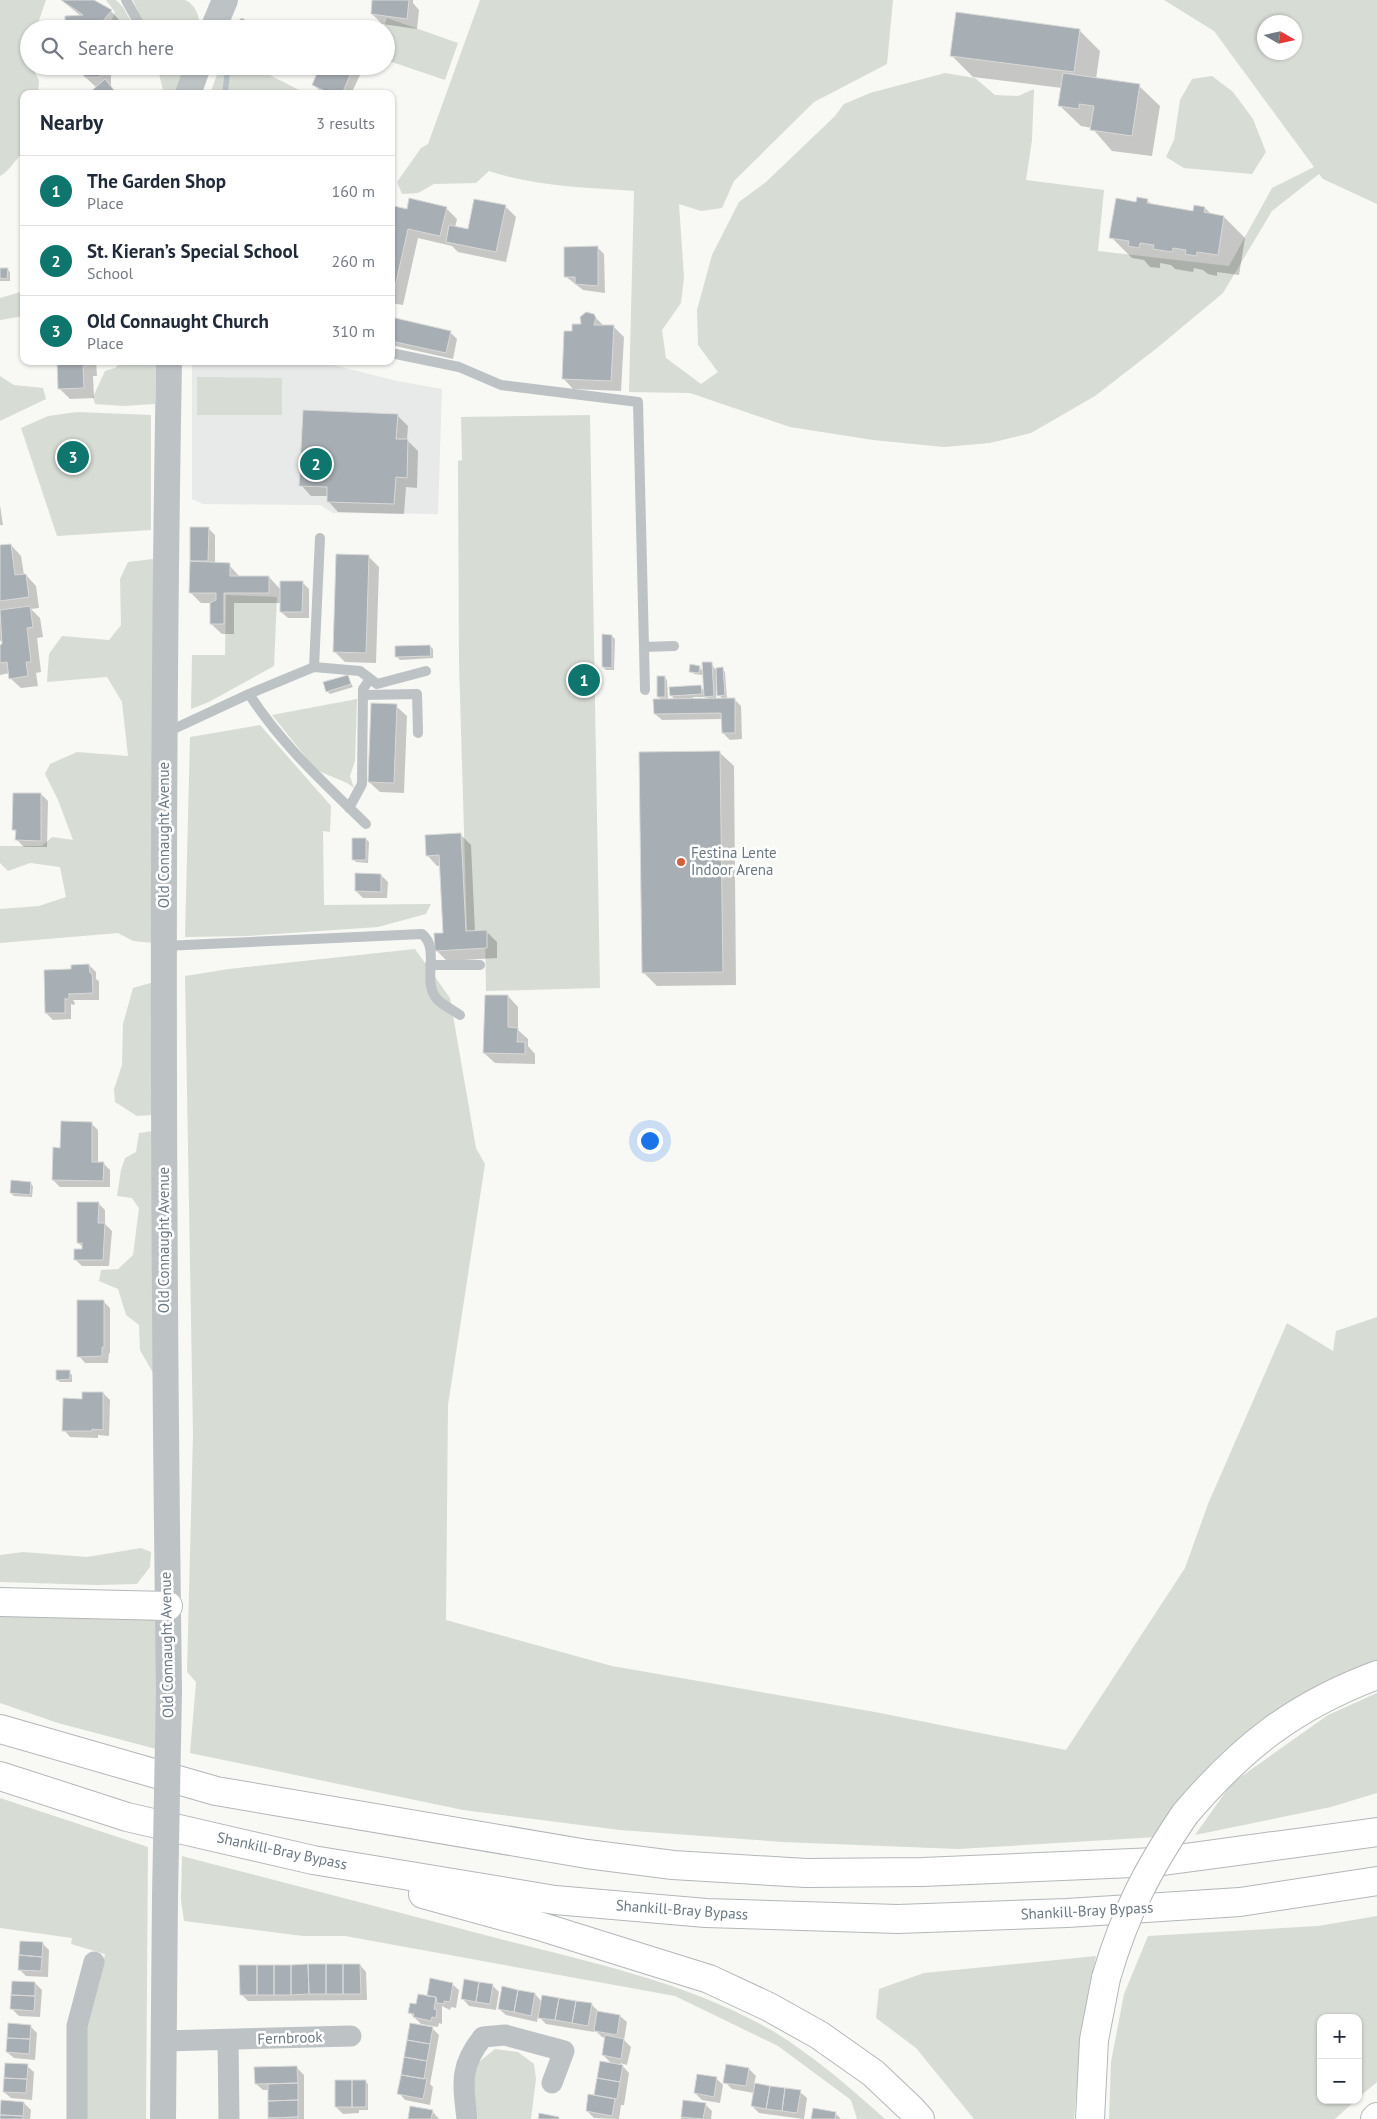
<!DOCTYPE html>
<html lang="en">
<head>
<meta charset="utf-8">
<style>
  :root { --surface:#fff; --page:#f2f2f3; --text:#1f2937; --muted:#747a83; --line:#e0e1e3; --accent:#0f766e }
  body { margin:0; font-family:"PT Sans",sans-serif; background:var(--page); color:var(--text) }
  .controls { position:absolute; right:15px; bottom:15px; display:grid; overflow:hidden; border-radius:10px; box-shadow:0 1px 4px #0004 }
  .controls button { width:45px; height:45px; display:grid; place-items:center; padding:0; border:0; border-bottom:1px solid var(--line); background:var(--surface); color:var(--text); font:25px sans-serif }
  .compass { position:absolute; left:1257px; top:15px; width:45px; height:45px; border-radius:50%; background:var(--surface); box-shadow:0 1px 4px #0004; rotate:99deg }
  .you { position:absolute; left:649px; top:1140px; width:18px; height:18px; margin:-12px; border:4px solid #fff; border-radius:50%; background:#1a73e8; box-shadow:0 0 0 8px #1a73e833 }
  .badge { display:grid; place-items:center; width:32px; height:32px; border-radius:50%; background:var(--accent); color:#fff; font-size:16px; font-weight:700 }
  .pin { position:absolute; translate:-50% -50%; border:2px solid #fff; box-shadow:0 1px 5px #0006 }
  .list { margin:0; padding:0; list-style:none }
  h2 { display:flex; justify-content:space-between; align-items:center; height:65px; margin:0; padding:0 20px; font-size:21px }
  h2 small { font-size:16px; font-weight:400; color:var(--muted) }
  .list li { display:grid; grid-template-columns:32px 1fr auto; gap:15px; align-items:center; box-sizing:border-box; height:70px; padding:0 20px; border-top:1px solid var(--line) }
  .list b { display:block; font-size:19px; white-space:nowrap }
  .list p { margin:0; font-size:16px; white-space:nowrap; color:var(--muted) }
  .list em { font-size:16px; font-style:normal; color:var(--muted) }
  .icon { flex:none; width:28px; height:28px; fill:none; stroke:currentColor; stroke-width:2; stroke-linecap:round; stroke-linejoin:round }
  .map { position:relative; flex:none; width:1377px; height:2119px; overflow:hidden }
  .search { position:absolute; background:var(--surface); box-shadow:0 1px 4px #0004; left:20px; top:20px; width:375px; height:55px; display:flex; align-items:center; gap:12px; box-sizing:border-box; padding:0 18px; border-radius:28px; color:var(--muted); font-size:19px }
  .panel { position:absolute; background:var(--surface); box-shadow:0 1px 4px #0004; left:20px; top:90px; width:375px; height:275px; border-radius:10px }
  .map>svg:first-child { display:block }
  .built { fill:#e8e9e9 }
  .green { fill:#d7dcd5; fill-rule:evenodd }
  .shadow { fill:#0003; fill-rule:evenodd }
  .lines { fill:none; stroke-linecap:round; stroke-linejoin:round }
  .stream { stroke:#b8c2c6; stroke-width:5.5 }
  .building { fill:#a7aeb4; stroke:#d9d9d8 }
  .motorway-casing { stroke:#b3b7ba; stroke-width:30 }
  .service { stroke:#bdc2c5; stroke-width:10 }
  .minor { stroke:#bdc2c5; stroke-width:21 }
  .tertiary { stroke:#bdc2c5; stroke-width:26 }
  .motorway { stroke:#fff; stroke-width:28 }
  .motorway-bridge-casing { stroke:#b3b7ba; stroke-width:30; stroke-linecap:butt }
  .tertiary-bridge { stroke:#bdc2c5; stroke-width:26 }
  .motorway-bridge { stroke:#fff; stroke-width:28 }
  .poi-dot { fill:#d2603b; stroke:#fff; stroke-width:2 }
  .labels { text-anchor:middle; stroke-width:5; stroke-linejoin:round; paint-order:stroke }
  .street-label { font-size:15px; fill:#6a7883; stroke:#fff }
  .poi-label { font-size:15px; fill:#6a7883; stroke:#fff; text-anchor:start }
</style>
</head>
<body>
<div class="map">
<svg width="1377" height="2119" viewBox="0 0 1377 2119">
  <rect width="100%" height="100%" fill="#f8f8f5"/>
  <!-- built -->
  <path class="built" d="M 192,361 L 318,361 L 397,381 L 442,389 L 438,514 L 333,513 L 320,505 L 203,504 L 192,499 Z"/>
  <!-- green -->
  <path class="green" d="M 0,0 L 46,0 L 36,29 L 29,29 L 29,66 L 31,66 L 39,80 L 38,94 L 24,94 L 24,152 C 15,159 9,172 0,176 Z
    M 106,0 L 116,0 L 123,7 L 135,29 L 114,28 L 112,19 L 115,12 Z
    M 133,0 L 185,0 C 195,4 201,17 199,29 L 146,29 Z
    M 480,0 L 893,0 L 887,64 L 814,102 L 734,181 L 722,208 L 701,211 L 679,204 L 684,277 L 681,303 L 662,330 L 666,358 L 701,384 L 718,372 L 698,345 L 697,310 L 712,255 L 739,202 L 766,182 L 835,116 L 844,104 L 870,93 L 945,73 L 975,78 L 995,95 L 1018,96 L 1034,89 L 1032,140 L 1026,180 L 1104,190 L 1098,251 L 1229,266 L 1272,188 L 1314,167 L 1214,31 L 1164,0 L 1377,0 L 1377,204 L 1323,179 L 1319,174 L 1272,211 L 1223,293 L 1157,348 L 1095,396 L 1031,433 L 990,443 L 944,447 L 873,440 L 790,427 L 690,393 L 629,392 L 634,191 C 584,187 538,187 489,171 L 476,183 L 434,184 L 418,193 L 402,194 L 397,182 L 421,148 L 428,144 ZM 1294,22 L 1294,52 L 1264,52 L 1264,22 Z
    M 387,18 L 458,43 L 445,80 L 386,60 L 386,29 L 383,29 Z
    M 157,66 L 188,66 L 178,94 L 164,94 Z
    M 220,66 L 252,66 L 307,94 L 210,94 Z
    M 1212,76 L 1233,92 L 1253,119 L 1266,152 L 1252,174 L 1184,168 L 1166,157 L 1174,140 L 1180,100 L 1192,79 Z
    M 24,291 L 24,316 L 0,320 L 0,298 Z
    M 122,361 L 156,361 L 155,404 L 124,406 L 95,404 L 93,397 L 105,371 L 115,368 Z
    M 0,376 L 14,385 L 43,388 L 46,399 L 0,421 Z
    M 197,377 L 282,378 L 282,415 L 197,415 Z
    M 77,412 L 151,415 L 151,530 L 57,536 L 21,428 L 48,416 Z
    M 590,415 L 600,988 L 486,991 L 485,933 L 467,933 L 459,662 L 458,461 L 462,460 L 461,417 Z
    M 153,559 L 154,943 L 133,941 L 118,933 L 0,943 L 0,909 L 39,906 L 66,897 L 60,867 L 30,863 L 8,871 L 0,863 L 0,846 L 42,846 L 52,837 L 73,840 L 58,800 L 45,774 L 50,764 L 77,752 L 128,756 L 122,702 L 107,677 L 47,682 L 49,654 L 62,636 L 109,640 L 121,625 L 120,579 L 128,562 Z
    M 226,595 L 277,597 L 274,666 L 209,702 L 191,709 L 192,655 L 225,655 Z
    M 357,699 L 355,761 L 350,776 L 354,788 L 347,783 L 316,770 L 272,715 Z
    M 260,725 L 331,806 L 330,832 L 323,831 L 324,905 L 431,904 L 426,914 L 378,927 L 248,936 L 185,937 L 190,737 Z
    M 415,949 L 450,998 L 476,1148 L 485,1164 L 448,1405 L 446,1620 L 612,1666 L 875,1712 L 1066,1750 L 1185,1568 L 1208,1504 L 1287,1323 L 1333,1351 L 1336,1331 L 1377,1317 L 1377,1663 L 1290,1701 L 1229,1747 L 1190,1792 L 1157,1837 L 958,1849 L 783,1842 L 620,1830 L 463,1810 L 190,1753 L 196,1682 L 187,1672 L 193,1434 L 185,976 L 229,969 Z
    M 154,982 L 153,1115 L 137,1116 L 115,1102 L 114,1089 L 122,1065 L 123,1024 L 133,988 Z
    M 153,1131 L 153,1373 L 140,1350 L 139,1325 L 126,1315 L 118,1289 L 99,1281 L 101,1270 L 118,1269 L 133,1255 L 139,1208 L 132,1198 L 117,1196 L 121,1170 L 125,1158 L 136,1152 L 139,1133 Z
    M 141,1548 L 151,1552 L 150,1567 L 137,1584 L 97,1585 L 0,1582 L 0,1555 L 23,1552 L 87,1557 Z
    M 0,1611 L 164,1617 L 160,1750 L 58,1723 L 0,1703 Z
    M 1377,1693 L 1377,1793 L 1331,1807 L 1195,1835 L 1232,1783 L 1328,1715 Z
    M 0,1798 L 148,1847 L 146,2119 L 74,2119 L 89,1993 L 99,1984 L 105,1954 L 71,1944 L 72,1938 L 0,1928 Z
    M 182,1856 C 289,1884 397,1912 504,1940 C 594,1963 689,1983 771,2030 C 813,2055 849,2087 885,2119 L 857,2119 L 851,2100 L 778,2046 L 675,1996 L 345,1936 L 303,1936 L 184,1921 L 181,1900 Z
    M 1377,1916 L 1377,2082 L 1358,2098 L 1358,2018 L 1321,2018 L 1321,2100 L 1356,2100 L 1335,2119 L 1109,2119 L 1111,2062 L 1124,1994 L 1148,1936 L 1318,1926 Z
    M 1096,1956 L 1079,2063 L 1074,2119 L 974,2119 L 916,2048 L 876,2018 L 879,1989 L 924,1973 Z
    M 495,2049 L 518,2052 L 534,2064 L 536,2079 L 531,2119 L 478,2119 L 472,2087 L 474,2066 Z"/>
  <!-- shadow -->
  <path class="shadow" d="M 61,0 L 92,0 L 111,11 L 121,22 L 115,29 L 66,29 L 81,16 Z
    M 374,0 L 413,0 L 413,3 L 419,10 L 417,29 L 382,24 L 372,14 Z
    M 1079,30 L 1100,51 L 1096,79 L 1139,86 L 1160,106 L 1152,156 L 1112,151 L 1092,128 L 1081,126 L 1060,106 L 1062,88 L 973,77 L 952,56 Z
    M 86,66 L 111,66 L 111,86 L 117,94 L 90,94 L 97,88 L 85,77 Z
    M 354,66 L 361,73 L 351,94 L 325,94 L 313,85 Z
    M 410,200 L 447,209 L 457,219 L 455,228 L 469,231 L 505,206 L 516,217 L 506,262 L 458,252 L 452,246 L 418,238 L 403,305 L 391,303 L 391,223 L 408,210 Z
    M 1147,200 L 1152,205 L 1194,212 L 1205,208 L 1212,215 L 1224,217 L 1245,238 L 1239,275 L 1217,272 L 1217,276 L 1208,274 L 1203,270 L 1194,268 L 1193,272 L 1175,269 L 1171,265 L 1160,263 L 1160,268 L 1150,267 L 1144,260 L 1132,258 L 1111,237 L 1137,203 Z
    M 597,247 L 604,254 L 605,293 L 583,290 L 565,276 Z
    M 0,269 L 7,269 L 10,272 L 10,281 L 0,281 Z
    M 593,315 L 604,326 L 614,327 L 624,337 L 621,391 L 573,389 L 563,378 L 582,325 Z
    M 391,319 L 451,333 L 457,339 L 453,359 L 391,345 Z
    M 58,361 L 96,361 L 97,376 L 93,376 L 94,398 L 70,399 L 59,388 Z
    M 397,415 L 408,426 L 407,440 L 418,451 L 417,488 L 406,487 L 404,514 L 338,512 L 328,501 L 328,496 L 311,496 L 301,485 Z
    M 0,505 L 3,525 L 0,525 Z
    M 191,528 L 208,528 L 215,535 L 215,565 L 229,565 L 240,577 L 269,577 L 281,590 L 302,582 L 309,589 L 309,618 L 288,618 L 281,612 L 281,603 L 234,603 L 234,634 L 222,634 L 211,624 L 211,603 L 201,603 L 191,593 Z
    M 11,545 L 21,556 L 24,575 L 26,575 L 36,586 L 39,608 L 31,609 L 40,618 L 43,637 L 37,638 L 41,672 L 36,673 L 38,686 L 21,688 L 10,678 L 10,673 L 0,675 L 0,646 L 4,645 L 3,640 L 0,641 L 0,547 Z
    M 369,557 L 379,567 L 376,663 L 345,662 L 334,651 Z
    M 612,636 L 615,639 L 614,670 L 606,670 L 603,667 Z
    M 430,646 L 433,649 L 433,658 L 400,660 L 397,657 Z
    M 711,663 L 715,669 L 722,668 L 725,672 L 727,699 L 734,699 L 741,706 L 742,739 L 730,740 L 723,733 L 723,719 L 662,720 L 655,714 L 662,700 L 659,697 L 664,677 L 667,680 L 668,700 L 675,700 L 671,695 L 700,687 L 705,691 ZM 716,686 L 718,686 L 719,695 L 723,699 L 716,699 ZM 704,695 L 709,699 L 693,700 L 693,697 L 704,697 Z
    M 699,667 L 702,670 L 702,675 L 694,674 L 691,671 Z
    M 594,674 L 597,677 L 597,690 L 578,690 L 575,687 Z
    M 347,676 L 353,687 L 330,694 L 327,691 Z
    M 396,706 L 407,716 L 404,793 L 380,792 L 369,782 Z
    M 719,752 L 734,766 L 736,985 L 657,986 L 643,972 Z
    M 41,794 L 48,801 L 47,847 L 24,847 L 17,840 L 17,833 L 14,830 Z
    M 460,834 L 471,845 L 475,932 L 486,931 L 497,942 L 497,958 L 447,961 L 436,950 L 445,934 L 441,866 L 437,866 L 427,855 Z
    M 366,839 L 369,842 L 368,863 L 356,862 L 353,859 Z
    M 381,875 L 388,882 L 387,898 L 363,898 L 356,891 Z
    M 89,965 L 96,972 L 96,979 L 99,981 L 99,1000 L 73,1000 L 75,1003 L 74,1005 L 71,1004 L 71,1019 L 53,1020 L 46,1013 L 73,970 Z
    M 508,996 L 518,1007 L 518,1030 L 528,1039 L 528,1046 L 535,1054 L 535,1064 L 495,1063 L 484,1053 Z
    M 91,1123 L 98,1130 L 98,1163 L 103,1163 L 110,1170 L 110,1187 L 60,1187 L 53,1180 L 62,1149 Z
    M 30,1183 L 33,1186 L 32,1197 L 14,1196 L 11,1193 Z
    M 98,1203 L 105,1210 L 105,1224 L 112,1231 L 109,1266 L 82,1266 L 75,1259 L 83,1251 L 83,1247 L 78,1243 Z
    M 103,1301 L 110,1308 L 110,1353 L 109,1353 L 108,1363 L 85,1363 L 79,1356 Z
    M 69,1372 L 72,1375 L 72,1382 L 60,1382 L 57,1379 Z
    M 103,1393 L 110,1400 L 109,1436 L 98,1435 L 98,1438 L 70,1437 L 64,1430 L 83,1400 Z
    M 42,1943 L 49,1950 L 48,1977 L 26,1976 L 19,1969 Z
    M 360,1965 L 366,1972 L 367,2000 L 248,2001 L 241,1994 Z
    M 35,1983 L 42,1990 L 40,2017 L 19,2016 L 12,2009 Z
    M 452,1984 L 459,1990 L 456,2008 L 451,2007 L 450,2010 L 442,2006 L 442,2024 L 439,2023 L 438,2027 L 421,2024 L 410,2013 L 428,1997 Z
    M 492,1985 L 499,1992 L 496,2010 L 469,2006 L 463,1999 Z
    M 535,1994 L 542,2002 L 591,2004 L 598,2011 L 620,2016 L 627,2022 L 624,2040 L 631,2047 L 627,2065 L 620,2063 L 629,2073 L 624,2105 L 621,2105 L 619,2119 L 594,2118 L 587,2111 L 595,2096 L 601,2062 L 612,2064 L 603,2055 L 606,2038 L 602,2037 L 595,2030 L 594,2032 L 546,2024 L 538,2016 L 537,2022 L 506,2015 L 499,2009 Z
    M 30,2026 L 37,2033 L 35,2060 L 14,2058 L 7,2052 Z
    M 432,2028 L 439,2035 L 430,2084 L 433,2087 L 430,2105 L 405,2100 L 399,2093 Z
    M 27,2066 L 34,2072 L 32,2100 L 11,2098 L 4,2092 Z
    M 297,2068 L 304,2075 L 304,2119 L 269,2119 L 269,2090 L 263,2090 L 256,2084 Z
    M 749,2069 L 756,2076 L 754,2084 L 800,2092 L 807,2098 L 804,2119 L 759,2113 L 752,2106 L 754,2093 L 732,2089 L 725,2082 Z
    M 716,2078 L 723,2085 L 720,2103 L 702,2100 L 695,2093 Z
    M 365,2081 L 368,2084 L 368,2110 L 359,2110 L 359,2113 L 343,2114 L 336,2107 Z
    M 684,2101 L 705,2104 L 712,2111 L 711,2119 L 681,2119 Z
    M 24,2103 L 31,2110 L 30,2119 L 1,2119 Z
    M 432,2111 L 439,2119 L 409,2119 Z
    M 835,2113 L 841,2119 L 812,2119 Z"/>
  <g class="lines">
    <!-- stream -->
    <path class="stream" d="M 239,29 L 242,21
      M 225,94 L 228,66"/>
  </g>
  <!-- building -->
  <path class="building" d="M 61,0 L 94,0 L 112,10 L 102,22 L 102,29 L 65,29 L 65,16 L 83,15 Z
    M 372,0 L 409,0 L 407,19 L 371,14 Z
    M 956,12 L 1080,29 L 1074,72 L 950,56 Z
    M 84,66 L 101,66 L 100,77 L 84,77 Z
    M 320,66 L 354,66 L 342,94 L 331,94 L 312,85 Z
    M 1063,73 L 1140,84 L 1132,136 L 1090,130 L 1094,106 L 1079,104 L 1079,109 L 1058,106 Z
    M 105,79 L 117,94 L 88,94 Z
    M 1137,197 L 1148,199 L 1147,203 L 1193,211 L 1194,205 L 1205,207 L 1204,212 L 1224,216 L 1218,255 L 1197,252 L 1196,256 L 1185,254 L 1186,250 L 1173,248 L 1172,252 L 1153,249 L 1154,245 L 1140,243 L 1139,248 L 1128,246 L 1129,241 L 1109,238 L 1116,198 L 1136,202 Z
    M 409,198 L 447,207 L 440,236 L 408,229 L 393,296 L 391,218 L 394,206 L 407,209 Z
    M 474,199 L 506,205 L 496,252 L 446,242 L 449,225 L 468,229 Z
    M 598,246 L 598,286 L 575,284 L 575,277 L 564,277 L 564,247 Z
    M 0,268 L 8,268 L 7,279 L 0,278 Z
    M 586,312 L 594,314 L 596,318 L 594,325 L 614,325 L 611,381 L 562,379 L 564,331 L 572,331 L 572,324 L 581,324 L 580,317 Z
    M 391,317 L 451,331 L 446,353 L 391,341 Z
    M 57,361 L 87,361 L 87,366 L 83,366 L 84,388 L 58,389 Z
    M 303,410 L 398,414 L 396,439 L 408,439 L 407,478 L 396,477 L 394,504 L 327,502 L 327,487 L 299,486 Z
    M 190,527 L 209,527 L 208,561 L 190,561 Z
    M 11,544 L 15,575 L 26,574 L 29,597 L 0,601 L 0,545 Z
    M 336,554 L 369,555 L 366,653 L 333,652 Z
    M 190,561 L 230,563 L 230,576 L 269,576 L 269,593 L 224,593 L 224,624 L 210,624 L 210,603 L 216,600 L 216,593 L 189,593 Z
    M 280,581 L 303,581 L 302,612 L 280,612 Z
    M 30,606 L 33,627 L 27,628 L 31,662 L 26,662 L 28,676 L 9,679 L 7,662 L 0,663 L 0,645 L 2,644 L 0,610 Z
    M 602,634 L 612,635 L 612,668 L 602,667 Z
    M 430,645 L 431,656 L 395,657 L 395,646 Z
    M 702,662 L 712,662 L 714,696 L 704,697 Z
    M 690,664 L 700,666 L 699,673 L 689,672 Z
    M 723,667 L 725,695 L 717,696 L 716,668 Z
    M 574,673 L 594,673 L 594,687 L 574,687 Z
    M 348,675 L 351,684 L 326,692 L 323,682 Z
    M 657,676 L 665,676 L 665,697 L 657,697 Z
    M 701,685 L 702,694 L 670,696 L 669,687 Z
    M 735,698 L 735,733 L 722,733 L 721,713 L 654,714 L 653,699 Z
    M 371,703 L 397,704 L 394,783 L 368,782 Z
    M 720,751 L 723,972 L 642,973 L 639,752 Z
    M 13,793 L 41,793 L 41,841 L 15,840 L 16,830 L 12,830 Z
    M 461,833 L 466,931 L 487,930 L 487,948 L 435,951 L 434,933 L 443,933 L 439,855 L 426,856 L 425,835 Z
    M 352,838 L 366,838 L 366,860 L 352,860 Z
    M 355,873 L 381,874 L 381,892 L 355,891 Z
    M 89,964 L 90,973 L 92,973 L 93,993 L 68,994 L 70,995 L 67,1000 L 65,998 L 65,1013 L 45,1013 L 44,970 L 71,969 L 71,965 Z
    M 485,995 L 508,995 L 508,1027 L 518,1028 L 517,1042 L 525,1042 L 525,1054 L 483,1053 Z
    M 61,1121 L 92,1122 L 92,1162 L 104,1162 L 103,1181 L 52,1180 L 53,1147 L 60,1148 Z
    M 11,1180 L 31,1182 L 30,1195 L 10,1193 Z
    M 77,1202 L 99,1202 L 98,1223 L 105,1223 L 103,1260 L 74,1260 L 74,1249 L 82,1249 L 82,1243 L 77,1243 Z
    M 77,1300 L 104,1300 L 104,1347 L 102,1347 L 102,1356 L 77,1357 Z
    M 56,1370 L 70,1370 L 70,1379 L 56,1380 Z
    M 82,1392 L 103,1392 L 103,1430 L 92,1429 L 92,1431 L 62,1431 L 63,1398 L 82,1399 Z
    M 20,1941 L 43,1942 L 42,1957 L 19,1955 Z
    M 19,1955 L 42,1957 L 41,1971 L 18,1970 Z
    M 308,1964 L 309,1994 L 291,1995 L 291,1965 Z
    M 308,1964 L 326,1964 L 326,1994 L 309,1994 Z
    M 326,1964 L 343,1964 L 343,1994 L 326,1994 Z
    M 343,1964 L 360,1964 L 361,1994 L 343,1994 Z
    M 239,1965 L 257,1965 L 257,1995 L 240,1995 Z
    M 257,1965 L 274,1965 L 274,1995 L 257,1995 Z
    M 274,1965 L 291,1965 L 291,1995 L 274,1995 Z
    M 430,1978 L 453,1983 L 450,2002 L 444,2001 L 444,2004 L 437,2003 L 436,1997 L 427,1996 Z
    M 464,1979 L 479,1982 L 476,2002 L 461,1999 Z
    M 12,1981 L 35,1982 L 35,1996 L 11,1995 Z
    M 479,1982 L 493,1984 L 490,2004 L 476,2002 Z
    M 502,1986 L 518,1990 L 514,2012 L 498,2009 Z
    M 518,1990 L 535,1993 L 531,2016 L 514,2012 Z
    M 418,1994 L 436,1997 L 434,2009 L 437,2010 L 436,2018 L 432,2017 L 431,2021 L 413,2017 L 414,2014 L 408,2013 L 410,2003 L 416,2004 Z
    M 11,1995 L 35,1996 L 34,2011 L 10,2009 Z
    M 542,1995 L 559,1998 L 555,2020 L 538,2018 Z
    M 559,1998 L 576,2001 L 572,2023 L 555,2020 Z
    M 576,2001 L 592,2003 L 588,2026 L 572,2023 Z
    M 597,2011 L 620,2015 L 617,2035 L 594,2031 Z
    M 8,2023 L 31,2025 L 30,2039 L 7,2038 Z
    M 410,2023 L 433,2027 L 430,2044 L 407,2040 Z
    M 605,2035 L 624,2039 L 621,2059 L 602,2055 Z
    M 7,2038 L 30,2039 L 29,2054 L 6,2052 Z
    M 407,2040 L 430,2044 L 427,2061 L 404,2057 Z
    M 404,2057 L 427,2061 L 424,2079 L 401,2075 Z
    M 600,2061 L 623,2065 L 620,2082 L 597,2078 Z
    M 5,2063 L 28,2064 L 27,2079 L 4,2078 Z
    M 726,2064 L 749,2068 L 746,2086 L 723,2083 Z
    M 297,2066 L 298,2083 L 255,2084 L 254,2067 Z
    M 697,2074 L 717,2077 L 714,2097 L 694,2093 Z
    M 401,2075 L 427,2079 L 423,2099 L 397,2094 Z
    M 4,2078 L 27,2079 L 26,2093 L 3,2092 Z
    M 597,2078 L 620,2082 L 617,2099 L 594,2095 Z
    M 335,2080 L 352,2080 L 352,2107 L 335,2107 Z
    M 352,2080 L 366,2080 L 366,2107 L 352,2107 Z
    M 298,2083 L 298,2100 L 268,2101 L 268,2084 Z
    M 755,2083 L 770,2086 L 766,2109 L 751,2106 Z
    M 770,2086 L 785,2088 L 782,2111 L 766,2109 Z
    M 785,2088 L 801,2090 L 797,2113 L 782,2111 Z
    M 588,2094 L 615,2099 L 612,2116 L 586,2111 Z
    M 1,2100 L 24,2102 L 23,2116 L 0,2115 Z
    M 298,2100 L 298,2117 L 268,2118 L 268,2101 Z
    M 683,2100 L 706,2103 L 703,2119 L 681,2117 Z
    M 410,2106 L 433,2110 L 431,2119 L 408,2119 Z
    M 813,2108 L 836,2112 L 835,2119 L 811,2119 Z
    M 539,2113 L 559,2117 L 559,2119 L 538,2119 Z
    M 0,2115 L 23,2116 L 23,2119 L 0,2119 Z
    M 298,2117 L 298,2119 L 268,2119 L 268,2118 Z"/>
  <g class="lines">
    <defs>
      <path id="motorway" d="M 0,1602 L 168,1606
        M 0,1729 L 216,1791 L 587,1854 L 673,1865 L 806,1873 L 922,1872 L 1156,1862 L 1377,1832
        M 0,1776 L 127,1817 L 313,1860 L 555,1900 L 706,1913 L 898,1919 L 1067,1913 L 1240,1902 L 1377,1881
        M 1185,1814 C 1242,1747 1294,1706 1377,1675
        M 423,1894 L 536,1925 L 709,1979 L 769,2007 L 819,2035 L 873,2073 L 912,2110 L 920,2119
        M 1090,2119 L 1094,2040 L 1106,1978
        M 1375,2119 L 1377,2117"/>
    </defs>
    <!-- motorway casing -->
    <use href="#motorway" class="motorway-casing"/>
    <!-- service -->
    <path class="service" d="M 126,0 L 142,29
      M 391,353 L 459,367 L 501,385 L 638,402 L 644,647 L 674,646
      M 644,647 L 645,690
      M 314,667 L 320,538
      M 249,694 C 282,745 323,782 366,824
      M 363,695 L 417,694 L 418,733
      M 165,733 L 249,694 L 314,667 L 360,671 L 377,684 L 426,671
      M 349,808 L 362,784 L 363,689 L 370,679
      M 164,946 L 422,934 C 441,949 421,981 437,999 C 442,1005 453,1010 460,1015
      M 430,965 L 480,965"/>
    <!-- minor -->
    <path class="minor" d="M 228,2040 L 229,2118
      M 164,2041 L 351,2036
      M 77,2119 L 77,2026 L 94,1962
      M 467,2119 C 463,2084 459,2066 483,2037 L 505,2035 L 564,2051 L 552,2083"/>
    <!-- tertiary -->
    <path class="tertiary" d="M 213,29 L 225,0
      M 188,94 L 198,66
      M 169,1691 C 163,1248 161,805 169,361
      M 163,2119 L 165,1897"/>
    <!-- motorway -->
    <use href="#motorway" class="motorway"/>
    <defs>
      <path id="motorway-bridge" d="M 1106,1978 C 1125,1913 1147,1870 1185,1814"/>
    </defs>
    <!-- motorway-bridge casing -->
    <use href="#motorway-bridge" class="motorway-bridge-casing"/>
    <!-- tertiary-bridge -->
    <path class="tertiary-bridge" d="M 165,1897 L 169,1691"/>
    <!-- motorway-bridge -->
    <use href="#motorway-bridge" class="motorway-bridge"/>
  </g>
  <!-- markers -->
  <circle class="poi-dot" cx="681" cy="862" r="5"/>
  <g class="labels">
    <!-- street labels -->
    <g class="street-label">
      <text transform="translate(164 835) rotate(-90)" y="5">Old Connaught Avenue</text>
      <text transform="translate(164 1240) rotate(-90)" y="5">Old Connaught Avenue</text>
      <text transform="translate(167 1645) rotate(-91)" y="5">Old Connaught Avenue</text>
      <text transform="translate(282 1851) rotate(12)" y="5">Shankill-Bray Bypass</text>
      <text transform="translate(682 1910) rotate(4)" y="5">Shankill-Bray Bypass</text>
      <text transform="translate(1087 1911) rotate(-3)" y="5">Shankill-Bray Bypass</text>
      <text transform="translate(290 2038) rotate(-2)" y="5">Fernbrook</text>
    </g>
    <!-- poi labels -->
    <g class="poi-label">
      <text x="691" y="858">Festina Lente<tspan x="691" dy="17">Indoor Arena</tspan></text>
    </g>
  </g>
</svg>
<div class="controls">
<button>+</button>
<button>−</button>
</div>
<svg class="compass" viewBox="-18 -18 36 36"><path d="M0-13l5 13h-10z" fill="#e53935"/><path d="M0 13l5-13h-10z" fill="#747a83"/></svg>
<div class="you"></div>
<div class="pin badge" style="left:584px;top:680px">1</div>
<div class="pin badge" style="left:316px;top:464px">2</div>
<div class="pin badge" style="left:73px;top:457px">3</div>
<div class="search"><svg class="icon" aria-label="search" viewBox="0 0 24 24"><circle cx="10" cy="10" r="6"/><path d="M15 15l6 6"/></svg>Search here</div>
<section class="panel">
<h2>Nearby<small>3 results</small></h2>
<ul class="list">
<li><span class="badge">1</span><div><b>The Garden Shop</b><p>Place</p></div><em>160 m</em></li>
<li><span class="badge">2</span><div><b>St. Kieran’s Special School</b><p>School</p></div><em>260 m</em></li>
<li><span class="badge">3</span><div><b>Old Connaught Church</b><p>Place</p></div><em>310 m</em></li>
</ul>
</section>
</div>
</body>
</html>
